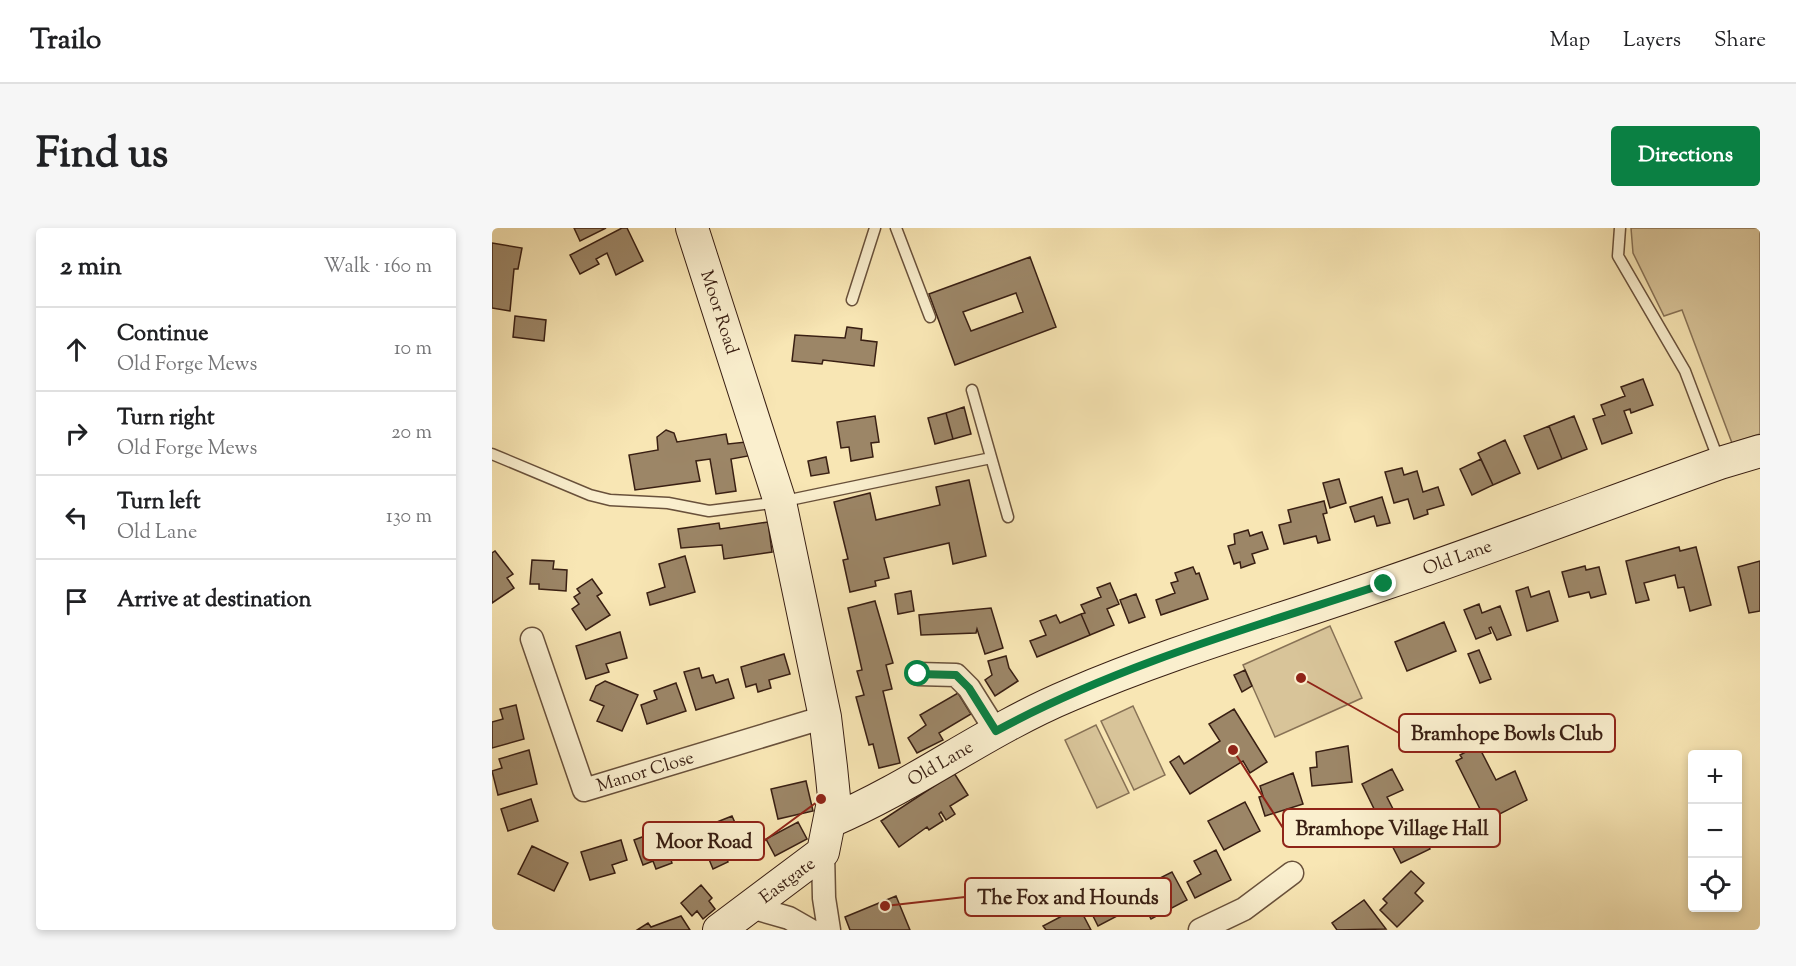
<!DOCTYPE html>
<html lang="en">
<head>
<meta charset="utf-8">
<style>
  :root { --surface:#fff; --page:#f6f6f6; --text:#202124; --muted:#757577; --line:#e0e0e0; --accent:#0b8043 }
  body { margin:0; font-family:"Sorts Mill Goudy",serif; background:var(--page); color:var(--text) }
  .controls { position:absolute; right:18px; bottom:18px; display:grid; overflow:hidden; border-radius:6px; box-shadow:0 3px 9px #0003 }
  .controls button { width:54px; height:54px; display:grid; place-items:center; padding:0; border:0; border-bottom:2px solid var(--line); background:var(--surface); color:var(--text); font:30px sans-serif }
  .stop { position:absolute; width:18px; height:18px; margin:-14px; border:4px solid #0b8043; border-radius:50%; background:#fff }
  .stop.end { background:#0b8043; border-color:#fff; box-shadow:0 2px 6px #0008 }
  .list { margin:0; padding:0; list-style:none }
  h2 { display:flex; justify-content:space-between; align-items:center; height:78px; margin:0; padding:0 24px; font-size:26px }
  h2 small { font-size:20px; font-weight:400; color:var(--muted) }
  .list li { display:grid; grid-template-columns:39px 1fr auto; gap:18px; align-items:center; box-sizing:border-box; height:84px; padding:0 24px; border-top:2px solid var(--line) }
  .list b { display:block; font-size:22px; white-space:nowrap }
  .list p { margin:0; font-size:20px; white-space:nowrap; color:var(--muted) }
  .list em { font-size:20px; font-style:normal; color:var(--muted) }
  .icon { flex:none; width:33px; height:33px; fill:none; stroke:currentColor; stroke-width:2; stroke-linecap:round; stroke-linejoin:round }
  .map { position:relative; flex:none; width:1268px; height:702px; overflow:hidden; border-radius:6px }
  header { display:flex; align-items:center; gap:36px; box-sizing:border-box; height:84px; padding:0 30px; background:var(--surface); border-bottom:2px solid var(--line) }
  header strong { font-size:28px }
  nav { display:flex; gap:33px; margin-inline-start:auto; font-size:21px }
  .intro { display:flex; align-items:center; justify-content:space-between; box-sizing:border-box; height:144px; padding:0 36px }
  h1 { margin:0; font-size:42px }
  .button { padding:15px 27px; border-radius:6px; background:var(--accent); color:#fff; font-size:21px; font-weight:700 }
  main { display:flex; gap:36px; padding:0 36px }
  aside { flex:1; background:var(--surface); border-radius:6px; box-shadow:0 3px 9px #0003 }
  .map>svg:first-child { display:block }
  .green { fill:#d8c499; stroke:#887256; stroke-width:1.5 }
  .building { fill:#9c8667; stroke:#391f13; stroke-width:1.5; fill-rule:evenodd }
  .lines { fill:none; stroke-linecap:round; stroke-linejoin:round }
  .lane-casing { stroke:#69513b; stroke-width:13 }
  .street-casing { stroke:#69513b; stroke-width:25 }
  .secondary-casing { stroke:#391f13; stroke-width:34 }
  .lane { stroke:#faefce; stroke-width:10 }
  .street { stroke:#faefce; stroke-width:22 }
  .secondary { stroke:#faefce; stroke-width:32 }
  .route { stroke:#0b8043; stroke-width:8 }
  .labels { text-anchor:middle; stroke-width:6; stroke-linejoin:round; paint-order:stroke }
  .street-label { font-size:18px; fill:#391f13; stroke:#faefce }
  .leader { fill:none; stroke:#8f2418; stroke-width:2 }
  .callout-dot { fill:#8f2418; stroke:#faefce; stroke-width:2 }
  .callout { fill:#faefce; stroke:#8f2418; stroke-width:2 }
  .callout-label { font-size:20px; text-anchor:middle; font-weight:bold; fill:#391f13 }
</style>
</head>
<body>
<header>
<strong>Trailo</strong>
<nav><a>Map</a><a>Layers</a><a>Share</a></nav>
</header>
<div class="intro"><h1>Find us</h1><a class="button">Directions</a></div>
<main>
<aside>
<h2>2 min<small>Walk · 160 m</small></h2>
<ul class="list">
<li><svg class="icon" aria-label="ahead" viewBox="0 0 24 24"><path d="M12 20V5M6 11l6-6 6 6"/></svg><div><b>Continue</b><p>Old Forge Mews</p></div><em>10 m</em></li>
<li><svg class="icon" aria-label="right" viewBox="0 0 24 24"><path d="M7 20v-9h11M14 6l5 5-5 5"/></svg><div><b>Turn right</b><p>Old Forge Mews</p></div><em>20 m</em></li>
<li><svg class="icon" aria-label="left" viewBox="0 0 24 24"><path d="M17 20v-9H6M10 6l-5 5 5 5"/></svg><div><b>Turn left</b><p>Old Lane</p></div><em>130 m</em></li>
<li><svg class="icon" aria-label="arrive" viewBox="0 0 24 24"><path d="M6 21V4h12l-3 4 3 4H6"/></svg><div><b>Arrive at destination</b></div></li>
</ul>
</aside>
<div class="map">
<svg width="1268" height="702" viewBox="0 0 1268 702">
  <rect width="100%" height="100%" fill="#f8e6b4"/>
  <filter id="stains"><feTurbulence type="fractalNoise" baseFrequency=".00333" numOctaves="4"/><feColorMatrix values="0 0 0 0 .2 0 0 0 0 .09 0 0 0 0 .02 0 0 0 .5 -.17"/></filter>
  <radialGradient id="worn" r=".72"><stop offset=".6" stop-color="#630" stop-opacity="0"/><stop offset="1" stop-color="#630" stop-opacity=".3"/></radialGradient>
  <!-- green -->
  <path class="green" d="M 1139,0 L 1268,0 L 1268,206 L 1240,215 L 1190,82 L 1172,88 L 1141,25 Z
    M 838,398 L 870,470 L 783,509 L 751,437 Z
    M 641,478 L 673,547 L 642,562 L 609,493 Z
    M 604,497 L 637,565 L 605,580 L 573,512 Z"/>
  <!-- building -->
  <path class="building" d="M 82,0 L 114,0 L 88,13 Z
    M 130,0 L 135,0 L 151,33 L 124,47 L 115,25 L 104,31 L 107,36 L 88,46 L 78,27 Z
    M 0,15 L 30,20 L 26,41 L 22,41 L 18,83 L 0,80 Z
    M 538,29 L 564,99 L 463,137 L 437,66 ZM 524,65 L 531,84 L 479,103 L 471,84 Z
    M 23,88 L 54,92 L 52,113 L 21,109 Z
    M 355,99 L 370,101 L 369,112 L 385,114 L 382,138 L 331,132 L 330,136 L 300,133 L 303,107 L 353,110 Z
    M 1151,151 L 1161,177 L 1139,185 L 1138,181 L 1132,183 L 1140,205 L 1110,216 L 1101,191 L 1113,187 L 1109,177 L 1133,168 L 1129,159 Z
    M 472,179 L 479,206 L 461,211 L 454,185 Z
    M 454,185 L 461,211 L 443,216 L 436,190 Z
    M 383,188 L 387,214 L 379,215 L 381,229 L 359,233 L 357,219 L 349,220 L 345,194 Z
    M 1082,188 L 1095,221 L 1070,231 L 1057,198 Z
    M 1057,198 L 1070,231 L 1046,241 L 1032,208 Z
    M 174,202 L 182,205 L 185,214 L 234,206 L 236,216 L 254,214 L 256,228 L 239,231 L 244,263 L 224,266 L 218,231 L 204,233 L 208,253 L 143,262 L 137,227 L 166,222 L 165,209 Z
    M 1013,212 L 1028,245 L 1001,257 L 986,225 Z
    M 334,229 L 337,245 L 319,248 L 316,233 Z
    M 989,231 L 1001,257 L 980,267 L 968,241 Z
    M 910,240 L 912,247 L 925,243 L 931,264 L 946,259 L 952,277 L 935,282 L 936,286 L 922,291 L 916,271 L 902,275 L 893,244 Z
    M 847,251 L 854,275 L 838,280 L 831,255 Z
    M 477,252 L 494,328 L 461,336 L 457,315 L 392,330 L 397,350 L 383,353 L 384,358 L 358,364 L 351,332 L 356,331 L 342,274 L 378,265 L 384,292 L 448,277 L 444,259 Z
    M 890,269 L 898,295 L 885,298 L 882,288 L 863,294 L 858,279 Z
    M 832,273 L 835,285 L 831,286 L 838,312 L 826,315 L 824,308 L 792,316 L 787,297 L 799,294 L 796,282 Z
    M 276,294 L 280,324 L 232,331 L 230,317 L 189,320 L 186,301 L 227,295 L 228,301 Z
    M 756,302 L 758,308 L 770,304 L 776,321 L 760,326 L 763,335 L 749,340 L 748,334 L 742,336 L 736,318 L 743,316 L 742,306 Z
    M 1187,319 L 1188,323 L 1204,319 L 1219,377 L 1198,383 L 1192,359 L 1186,360 L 1183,347 L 1152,355 L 1157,372 L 1144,375 L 1134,333 Z
    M 3,323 L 21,346 L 15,350 L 22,360 L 0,375 L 0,325 Z
    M 193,328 L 203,364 L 158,377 L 155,365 L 173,359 L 167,336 Z
    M 40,332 L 62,333 L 61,341 L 75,342 L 74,363 L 47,361 L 47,356 L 38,356 Z
    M 1268,333 L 1268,383 L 1257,385 L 1246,339 Z
    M 1093,338 L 1094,342 L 1107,339 L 1114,366 L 1099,370 L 1097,364 L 1077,369 L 1070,344 Z
    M 701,339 L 704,346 L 707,345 L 716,371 L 669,387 L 664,372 L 683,365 L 679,355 L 686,353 L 683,345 Z
    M 100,351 L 110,365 L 105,368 L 118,387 L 94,402 L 80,381 L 87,376 L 82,369 L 88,365 L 85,361 Z
    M 618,355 L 627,376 L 615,381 L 622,397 L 598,407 L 589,386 L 593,385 L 589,377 L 609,369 L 605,360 Z
    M 1036,359 L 1039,369 L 1057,363 L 1066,393 L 1035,403 L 1024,363 Z
    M 419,363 L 422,383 L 406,386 L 403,366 Z
    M 644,366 L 653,389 L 637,395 L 628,372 Z
    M 383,373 L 401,435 L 394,437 L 400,461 L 391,463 L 408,535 L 387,540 L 381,516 L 377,517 L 364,469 L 372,467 L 365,443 L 370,442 L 356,380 Z
    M 987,376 L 990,385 L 1008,378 L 1019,407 L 1005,412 L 999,399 L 997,400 L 999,405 L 984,411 L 972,382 Z
    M 499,380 L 511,420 L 493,426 L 485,401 L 484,405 L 429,407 L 427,387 Z
    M 589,386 L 598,407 L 545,429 L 538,413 L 554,407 L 548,393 L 564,387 L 568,395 Z
    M 952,394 L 964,423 L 915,443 L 903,414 Z
    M 128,404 L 135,430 L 114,436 L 117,444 L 94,451 L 84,418 Z
    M 987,422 L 999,451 L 988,455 L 976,426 Z
    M 292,426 L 298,446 L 277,452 L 279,460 L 266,464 L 264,456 L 254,459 L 249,439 Z
    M 514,428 L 517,440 L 526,453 L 503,468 L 493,452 L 500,447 L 496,433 Z
    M 207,440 L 210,450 L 221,447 L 224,455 L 236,451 L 242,470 L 204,482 L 192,444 Z
    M 753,442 L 760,458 L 750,464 L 742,447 Z
    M 113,453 L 146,467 L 130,503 L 105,493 L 112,478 L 98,472 L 104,458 Z
    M 184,455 L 194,483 L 155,496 L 149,477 L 165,471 L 162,463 Z
    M 466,465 L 479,486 L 447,505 L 451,512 L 425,525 L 416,510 L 434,497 L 428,487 Z
    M 24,477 L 32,511 L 0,520 L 0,494 L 11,491 L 8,481 Z
    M 742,481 L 775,534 L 758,545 L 751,533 L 698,566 L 678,534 L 687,528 L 692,536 L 728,513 L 717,496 Z
    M 856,518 L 860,554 L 820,558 L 818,540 L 825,539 L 824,524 Z
    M 983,519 L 985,522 L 988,521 L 1004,552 L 1023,543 L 1035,572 L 994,593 L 964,533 L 970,530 L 968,527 Z
    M 37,522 L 45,556 L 6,567 L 0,543 L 10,540 L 7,531 Z
    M 900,541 L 911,562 L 895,569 L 902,583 L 887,591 L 870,556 Z
    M 462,545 L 476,567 L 458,578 L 463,586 L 454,592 L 449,584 L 447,586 L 451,593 L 437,602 L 435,599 L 407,619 L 389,593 Z
    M 801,545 L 811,576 L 773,588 L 767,569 L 771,568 L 768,558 Z
    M 314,553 L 321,583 L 286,591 L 279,561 Z
    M 39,571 L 46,593 L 16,603 L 9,581 Z
    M 753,574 L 768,603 L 732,622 L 716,593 Z
    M 240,588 L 253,617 L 232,626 L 236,634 L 221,641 L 205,602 Z
    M 919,590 L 938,621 L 909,635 L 891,600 L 907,592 L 909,596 Z
    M 306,594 L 315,611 L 283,628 L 274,611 Z
    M 169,602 L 180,635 L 164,641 L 161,633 L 151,637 L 142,612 Z
    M 129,612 L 135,632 L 120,637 L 123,645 L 98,652 L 89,624 Z
    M 40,618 L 76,635 L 62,663 L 26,646 Z
    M 724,622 L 739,652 L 703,670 L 695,654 L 709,646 L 702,633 Z
    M 919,643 L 932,655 L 923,665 L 931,673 L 905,699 L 888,682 L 895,675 L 891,671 Z
    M 680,644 L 695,672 L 659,691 L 644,662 Z
    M 209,657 L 220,670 L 217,673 L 223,681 L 211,691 L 205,683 L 200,688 L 189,675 Z
    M 614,657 L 629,686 L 606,698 L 591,668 Z
    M 404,668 L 418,702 L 358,702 L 353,689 Z
    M 872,672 L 894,701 L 845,702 L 840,695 Z
    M 587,679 L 599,702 L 554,702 L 551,698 Z
    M 189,688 L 198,702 L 145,702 L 156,695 L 159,699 Z"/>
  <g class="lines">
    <defs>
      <path id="lane" d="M 404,0 L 438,89
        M 1128,0 L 1126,28 L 1193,143 L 1227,233
        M 360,72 L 383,0
        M 480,162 L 516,289
        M 0,226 L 98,267 L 118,272 L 176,275 L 217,283 L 288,274 L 499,230"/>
      <path id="street" d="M 40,411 L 92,562 L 333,489
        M 426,446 L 464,447 L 477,460 L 504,503
        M 331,624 L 332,670 L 337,702
        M 259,679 L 297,690 L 318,702
        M 708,702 L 752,681 L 800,645"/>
      <path id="secondary" d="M 200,0 L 288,274 L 333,489 L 339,539 L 342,569 L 331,624 L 227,702
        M 339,593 C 422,558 494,502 578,467 C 680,423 787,393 892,356 C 1004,318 1116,275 1228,235 L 1268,223"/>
    </defs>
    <!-- lane casing -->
    <use href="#lane" class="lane-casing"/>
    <!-- street casing -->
    <use href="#street" class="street-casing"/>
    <!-- secondary casing -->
    <use href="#secondary" class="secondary-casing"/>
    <!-- lane -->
    <use href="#lane" class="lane"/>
    <!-- street -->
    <use href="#street" class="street"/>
    <!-- secondary -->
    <use href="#secondary" class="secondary"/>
  </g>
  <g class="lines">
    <!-- route -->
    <path class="route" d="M 426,446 L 464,447 L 477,460 L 504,503 C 625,437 761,399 892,356"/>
  </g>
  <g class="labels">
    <!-- street labels -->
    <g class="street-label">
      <text transform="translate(228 84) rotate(72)" y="6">Moor Road</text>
      <text transform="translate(965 329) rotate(-20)" y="6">Old Lane</text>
      <text transform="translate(448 535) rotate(-30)" y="6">Old Lane</text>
      <text transform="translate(153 543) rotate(-17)" y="6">Manor Close</text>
      <text transform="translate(295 652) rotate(-37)" y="6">Eastgate</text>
    </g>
  </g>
  <!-- callouts -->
  <path class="leader" d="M809 450L907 505M741 522L791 600M329 571L272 613M393 678L473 669"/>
  <g class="callout-dot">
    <circle cx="809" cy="450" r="6"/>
    <circle cx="741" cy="522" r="6"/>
    <circle cx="329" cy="571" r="6"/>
    <circle cx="393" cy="678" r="6"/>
  </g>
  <g class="callout">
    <rect x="907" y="486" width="216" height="38" rx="6"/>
    <rect x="791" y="581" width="217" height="38" rx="6"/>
    <rect x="151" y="594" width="121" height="38" rx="6"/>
    <rect x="473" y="650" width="206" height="38" rx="6"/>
  </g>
  <g class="callout-label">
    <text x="1015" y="512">Bramhope Bowls Club</text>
    <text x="900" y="607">Bramhope Village Hall</text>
    <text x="212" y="620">Moor Road</text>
    <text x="576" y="676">The Fox and Hounds</text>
  </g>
  <rect width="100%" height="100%" filter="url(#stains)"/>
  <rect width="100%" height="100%" fill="url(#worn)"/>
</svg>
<div class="controls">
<button>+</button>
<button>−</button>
<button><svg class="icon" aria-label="locate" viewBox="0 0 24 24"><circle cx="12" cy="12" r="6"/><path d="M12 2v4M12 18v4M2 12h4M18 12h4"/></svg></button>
</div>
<div class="stop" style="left:426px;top:446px"></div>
<div class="stop end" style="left:892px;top:356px"></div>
</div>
</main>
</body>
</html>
